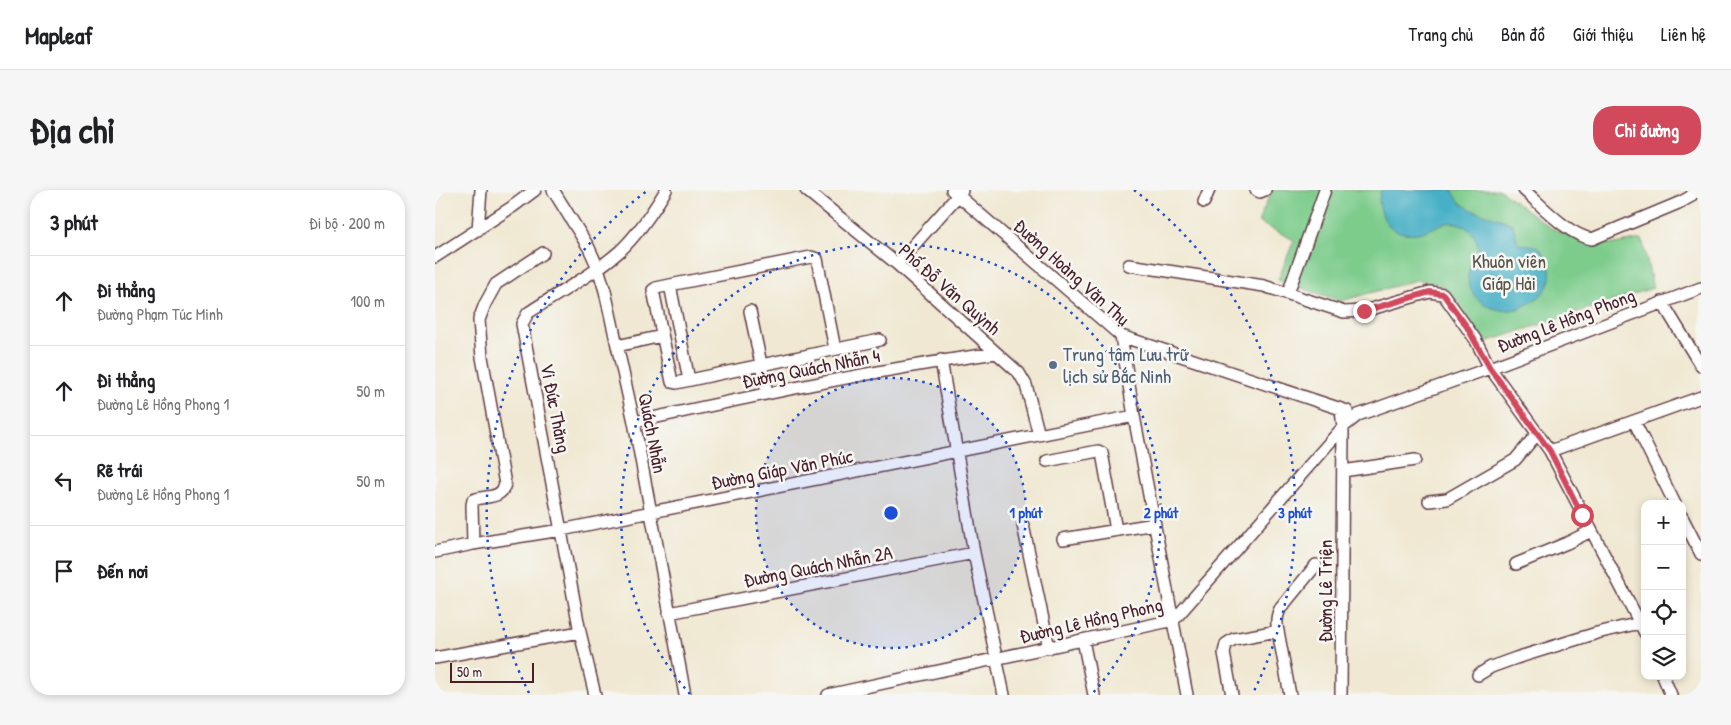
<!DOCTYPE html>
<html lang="vi">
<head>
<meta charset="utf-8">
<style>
  :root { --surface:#fff; --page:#f6f6f6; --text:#202124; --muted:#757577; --line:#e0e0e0; --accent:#d1495b }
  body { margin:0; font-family:"Patrick Hand",sans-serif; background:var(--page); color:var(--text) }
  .controls { position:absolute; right:15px; bottom:15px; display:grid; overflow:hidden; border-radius:10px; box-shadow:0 2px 8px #0003 }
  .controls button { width:45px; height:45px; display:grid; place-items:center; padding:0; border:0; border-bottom:1px solid var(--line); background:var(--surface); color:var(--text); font:25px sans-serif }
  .scale { position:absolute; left:15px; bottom:12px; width:84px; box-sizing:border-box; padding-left:5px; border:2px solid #4a1f2b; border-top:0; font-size:14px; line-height:18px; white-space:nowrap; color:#4a1f2b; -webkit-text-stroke:4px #f6f6f2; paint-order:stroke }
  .stop { position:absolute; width:15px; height:15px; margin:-11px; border:4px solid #d1495b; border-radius:50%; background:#fff }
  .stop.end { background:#d1495b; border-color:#fff; box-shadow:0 1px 5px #0008 }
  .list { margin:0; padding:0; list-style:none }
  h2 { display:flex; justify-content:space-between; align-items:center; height:65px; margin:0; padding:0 20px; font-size:21px }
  h2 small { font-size:16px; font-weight:400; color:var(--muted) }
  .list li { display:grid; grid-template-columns:32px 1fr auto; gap:15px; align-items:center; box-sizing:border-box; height:90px; padding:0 20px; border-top:1px solid var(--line) }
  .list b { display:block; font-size:19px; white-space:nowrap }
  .list p { margin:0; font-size:16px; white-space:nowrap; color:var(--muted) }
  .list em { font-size:16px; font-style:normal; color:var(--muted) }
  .icon { flex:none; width:28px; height:28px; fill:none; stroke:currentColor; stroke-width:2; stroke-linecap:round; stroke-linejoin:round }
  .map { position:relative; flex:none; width:1266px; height:505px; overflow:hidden; border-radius:20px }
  header { display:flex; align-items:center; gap:30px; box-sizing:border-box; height:70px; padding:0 25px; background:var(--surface); border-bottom:1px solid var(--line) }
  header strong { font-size:24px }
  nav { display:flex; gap:28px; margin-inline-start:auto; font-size:18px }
  .intro { display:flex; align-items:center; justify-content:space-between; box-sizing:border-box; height:120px; padding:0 30px }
  h1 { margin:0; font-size:35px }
  .button { padding:12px 22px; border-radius:20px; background:var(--accent); color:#fff; font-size:18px; font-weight:700 }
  main { display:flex; gap:30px; padding:0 30px }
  aside { flex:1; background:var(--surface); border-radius:20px; box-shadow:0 2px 8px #0003 }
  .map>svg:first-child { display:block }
  .green { fill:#7dcc8c; stroke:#64765c }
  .water { fill:#47b0c6; stroke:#486878 }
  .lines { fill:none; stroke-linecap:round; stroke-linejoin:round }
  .minor-casing { stroke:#633d44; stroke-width:14 }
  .minor { stroke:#fff; stroke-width:11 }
  .route { stroke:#d1495b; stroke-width:6 }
  .ring { fill:none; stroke:#1d4ed8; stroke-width:2.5; stroke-dasharray:2.5 5 }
  .service-dot { fill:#5c6f8a; stroke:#f6f6f2; stroke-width:2 }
  .labels { text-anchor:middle; stroke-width:5; stroke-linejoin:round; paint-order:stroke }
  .park-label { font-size:19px; fill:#595348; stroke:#f6f6f2 }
  .street-label { font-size:19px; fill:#4a1f2b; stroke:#f6f6f2 }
  .service-label { font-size:19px; fill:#4e5e75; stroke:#f6f6f2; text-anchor:start }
  .centre { fill:#1d4ed8; stroke:#f6f6f2; stroke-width:2.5 }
  .ring-label { font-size:15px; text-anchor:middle; font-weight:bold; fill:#1d4ed8; stroke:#f6f6f2; stroke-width:5; stroke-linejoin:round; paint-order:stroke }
</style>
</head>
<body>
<header>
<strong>Mapleaf</strong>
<nav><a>Trang chủ</a><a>Bản đồ</a><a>Giới thiệu</a><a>Liên hệ</a></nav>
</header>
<div class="intro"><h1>Địa chỉ</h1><a class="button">Chỉ đường</a></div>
<main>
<aside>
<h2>3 phút<small>Đi bộ · 200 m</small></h2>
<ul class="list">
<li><svg class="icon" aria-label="ahead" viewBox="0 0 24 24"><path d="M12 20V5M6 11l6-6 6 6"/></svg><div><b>Đi thẳng</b><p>Đường Phạm Túc Minh</p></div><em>100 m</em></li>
<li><svg class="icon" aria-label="ahead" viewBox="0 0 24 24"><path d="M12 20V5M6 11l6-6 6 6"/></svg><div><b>Đi thẳng</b><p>Đường Lê Hồng Phong 1</p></div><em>50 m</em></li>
<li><svg class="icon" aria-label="left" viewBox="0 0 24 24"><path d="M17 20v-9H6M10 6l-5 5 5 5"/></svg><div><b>Rẽ trái</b><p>Đường Lê Hồng Phong 1</p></div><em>50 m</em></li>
<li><svg class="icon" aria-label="arrive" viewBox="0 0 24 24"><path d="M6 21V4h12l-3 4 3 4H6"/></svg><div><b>Đến nơi</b></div></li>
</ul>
</aside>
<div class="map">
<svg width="1266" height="505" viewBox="0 0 1266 505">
  <rect width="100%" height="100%" fill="#f6f6f2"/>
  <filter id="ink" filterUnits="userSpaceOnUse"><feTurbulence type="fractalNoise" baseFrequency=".02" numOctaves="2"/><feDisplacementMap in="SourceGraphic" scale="10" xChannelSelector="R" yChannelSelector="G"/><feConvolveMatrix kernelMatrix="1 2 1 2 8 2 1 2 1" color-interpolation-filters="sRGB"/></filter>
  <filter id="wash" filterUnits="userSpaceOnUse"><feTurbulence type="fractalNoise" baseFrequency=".0096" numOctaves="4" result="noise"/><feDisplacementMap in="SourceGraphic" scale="20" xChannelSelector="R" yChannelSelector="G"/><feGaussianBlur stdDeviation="1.12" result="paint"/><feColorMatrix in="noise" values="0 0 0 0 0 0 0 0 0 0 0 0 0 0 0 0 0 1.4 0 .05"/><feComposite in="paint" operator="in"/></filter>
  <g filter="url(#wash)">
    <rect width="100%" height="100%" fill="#f0e8d2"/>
    <!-- green -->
    <path class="green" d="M 837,0 L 1065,0 L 1116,38 L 1149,51 L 1179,54 L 1207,49 L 1218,98 L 1048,153 L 1021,111 L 1004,94 L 982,90 L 906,111 L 843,90 L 859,50 L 823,32 Z"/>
    <!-- water -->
    <path class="water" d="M 946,0 L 1017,0 C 1020,4 1022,10 1026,13 C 1039,25 1063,25 1078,35 L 1083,54 C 1088,55 1097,54 1102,57 C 1107,59 1111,67 1113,71 C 1121,94 1108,107 1089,116 C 1067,128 1033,114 1033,86 C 1033,77 1043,67 1043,58 C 1043,50 1036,40 1029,36 C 1012,26 997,41 982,43 C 967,45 953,40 948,26 C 944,17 943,9 946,0 Z"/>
  </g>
  <g filter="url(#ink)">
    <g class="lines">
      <defs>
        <path id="minor" d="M 118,0 L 154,58 L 163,78 L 170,101 L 199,232 L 250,505
          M 371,0 L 462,74 L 584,183 L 591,195 L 604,245
          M 517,0 L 686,146 L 699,226 L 752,505
          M 821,0 L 825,2 L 830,0
          M 1089,0 C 1107,16 1133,45 1157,49 L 1246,12 L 1255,7 L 1261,0
          M 769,12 L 774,0
          M 43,40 L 46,0
          M 0,67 L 77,17 L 100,0
          M 462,74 L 527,1
          M 694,75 L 829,96 L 909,122 L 929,121 L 995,102 L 1008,104 L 1040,149 L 1055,178 L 1115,261 L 1210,443
          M 235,95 L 254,190
          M 853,103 L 890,0
          M 1227,112 L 1266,176
          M 315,121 L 332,203
          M 686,146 L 912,221
          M 182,156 L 227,146
          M 400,159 L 382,69 L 376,67 L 235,95 L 221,98 L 218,100 L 237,192 L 241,193 L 445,150
          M 506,170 L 539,363 L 569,505
          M 1199,231 L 1240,314
          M 199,232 C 319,206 439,180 561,163
          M 1115,261 L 1266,207
          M 612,271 L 663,261 L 667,263 L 681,340
          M 908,281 L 980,270
          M 994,311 L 1012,309 L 1080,270 L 1102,244
          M 1247,327 L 1266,364
          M 588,335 L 614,458
          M 628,349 L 720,334
          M 38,354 L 37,315 L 38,310 C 51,305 66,310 70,294 L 47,167 L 44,130 L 50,114 L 61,94 L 108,63
          M 0,362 L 38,354 L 126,340 L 699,226
          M 1081,374 L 1132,353 L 1156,341
          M 234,423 L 539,363
          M 843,441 C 841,433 841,427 845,419 L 881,375
          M 648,450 L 659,505
          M 0,468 L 145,442
          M 1043,485 L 1056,477 L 1081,468 L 1162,443 L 1205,433
          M 1228,486 L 1236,505
          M 160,505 L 145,442 L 87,134 L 93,123 C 123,103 158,85 185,61 C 202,45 219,20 231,0
          M 393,505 L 739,430 L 908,237 L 923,225 L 1055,178 L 1266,98
          M 797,505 L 789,463 L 791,454 L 799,449 L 843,441 L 855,505
          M 906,505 L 908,237 L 906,220"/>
      </defs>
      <!-- minor casing -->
      <use href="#minor" class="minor-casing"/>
      <!-- minor -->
      <use href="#minor" class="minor"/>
    </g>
  </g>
  <g class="lines" filter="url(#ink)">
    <!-- route -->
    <path class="route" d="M 929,121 L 995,102 L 1008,104 L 1032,137 L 1055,178 L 1115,261 L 1147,325"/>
  </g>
  <!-- distance rings -->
  <circle cx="456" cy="323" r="135" fill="#1d4ed8" fill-opacity=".12"/>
  <g class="ring">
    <circle cx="456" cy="323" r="135"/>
    <path d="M255 504A270 270 0 1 1 657 504"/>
    <path d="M94 503A404 404 0 0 1 213 0M699 0A404 404 0 0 1 818 503"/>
  </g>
  <!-- markers -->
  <circle class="service-dot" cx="618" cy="175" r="5"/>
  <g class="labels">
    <!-- park labels -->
    <g class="park-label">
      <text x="1074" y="78">Khuôn viên<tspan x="1074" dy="22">Giáp Hải</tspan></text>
    </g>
    <!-- street labels -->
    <g class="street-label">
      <text transform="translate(637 82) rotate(42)" y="7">Đường Hoàng Văn Thụ</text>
      <text transform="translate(515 99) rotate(41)" y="7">Phố Đỗ Văn Quỳnh</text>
      <text transform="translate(1131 130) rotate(-21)" y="7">Đường Lê Hồng Phong</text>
      <text transform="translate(376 178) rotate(-11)" y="7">Đường Quách Nhẫn 4</text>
      <text transform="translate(121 218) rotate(79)" y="7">Vi Đức Thăng</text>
      <text transform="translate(218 243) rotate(79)" y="7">Quách Nhẫn</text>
      <text transform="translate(347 279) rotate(-11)" y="7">Đường Giáp Văn Phúc</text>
      <text transform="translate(383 376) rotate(-11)" y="7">Đường Quách Nhẫn 2A</text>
      <text transform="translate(890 401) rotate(-90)" y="7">Đường Lê Triện</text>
      <text transform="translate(656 430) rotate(-13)" y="7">Đường Lê Hồng Phong</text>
    </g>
    <!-- service labels -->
    <g class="service-label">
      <text x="628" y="171">Trung tâm Lưu trữ<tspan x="628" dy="22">lịch sử Bắc Ninh</tspan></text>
    </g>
  </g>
  <circle cx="456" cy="323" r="8" class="centre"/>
  <g class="ring-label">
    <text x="591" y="328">1 phút</text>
    <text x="726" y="328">2 phút</text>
    <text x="860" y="328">3 phút</text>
  </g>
</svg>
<div class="controls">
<button>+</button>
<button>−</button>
<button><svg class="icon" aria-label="locate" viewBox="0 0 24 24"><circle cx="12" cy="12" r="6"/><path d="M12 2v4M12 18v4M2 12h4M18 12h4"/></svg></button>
<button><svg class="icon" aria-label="layers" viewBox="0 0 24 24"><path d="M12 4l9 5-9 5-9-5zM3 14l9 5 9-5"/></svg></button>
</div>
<div class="scale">50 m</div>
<div class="stop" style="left:1147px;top:325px"></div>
<div class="stop end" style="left:929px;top:121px"></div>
</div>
</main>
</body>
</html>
